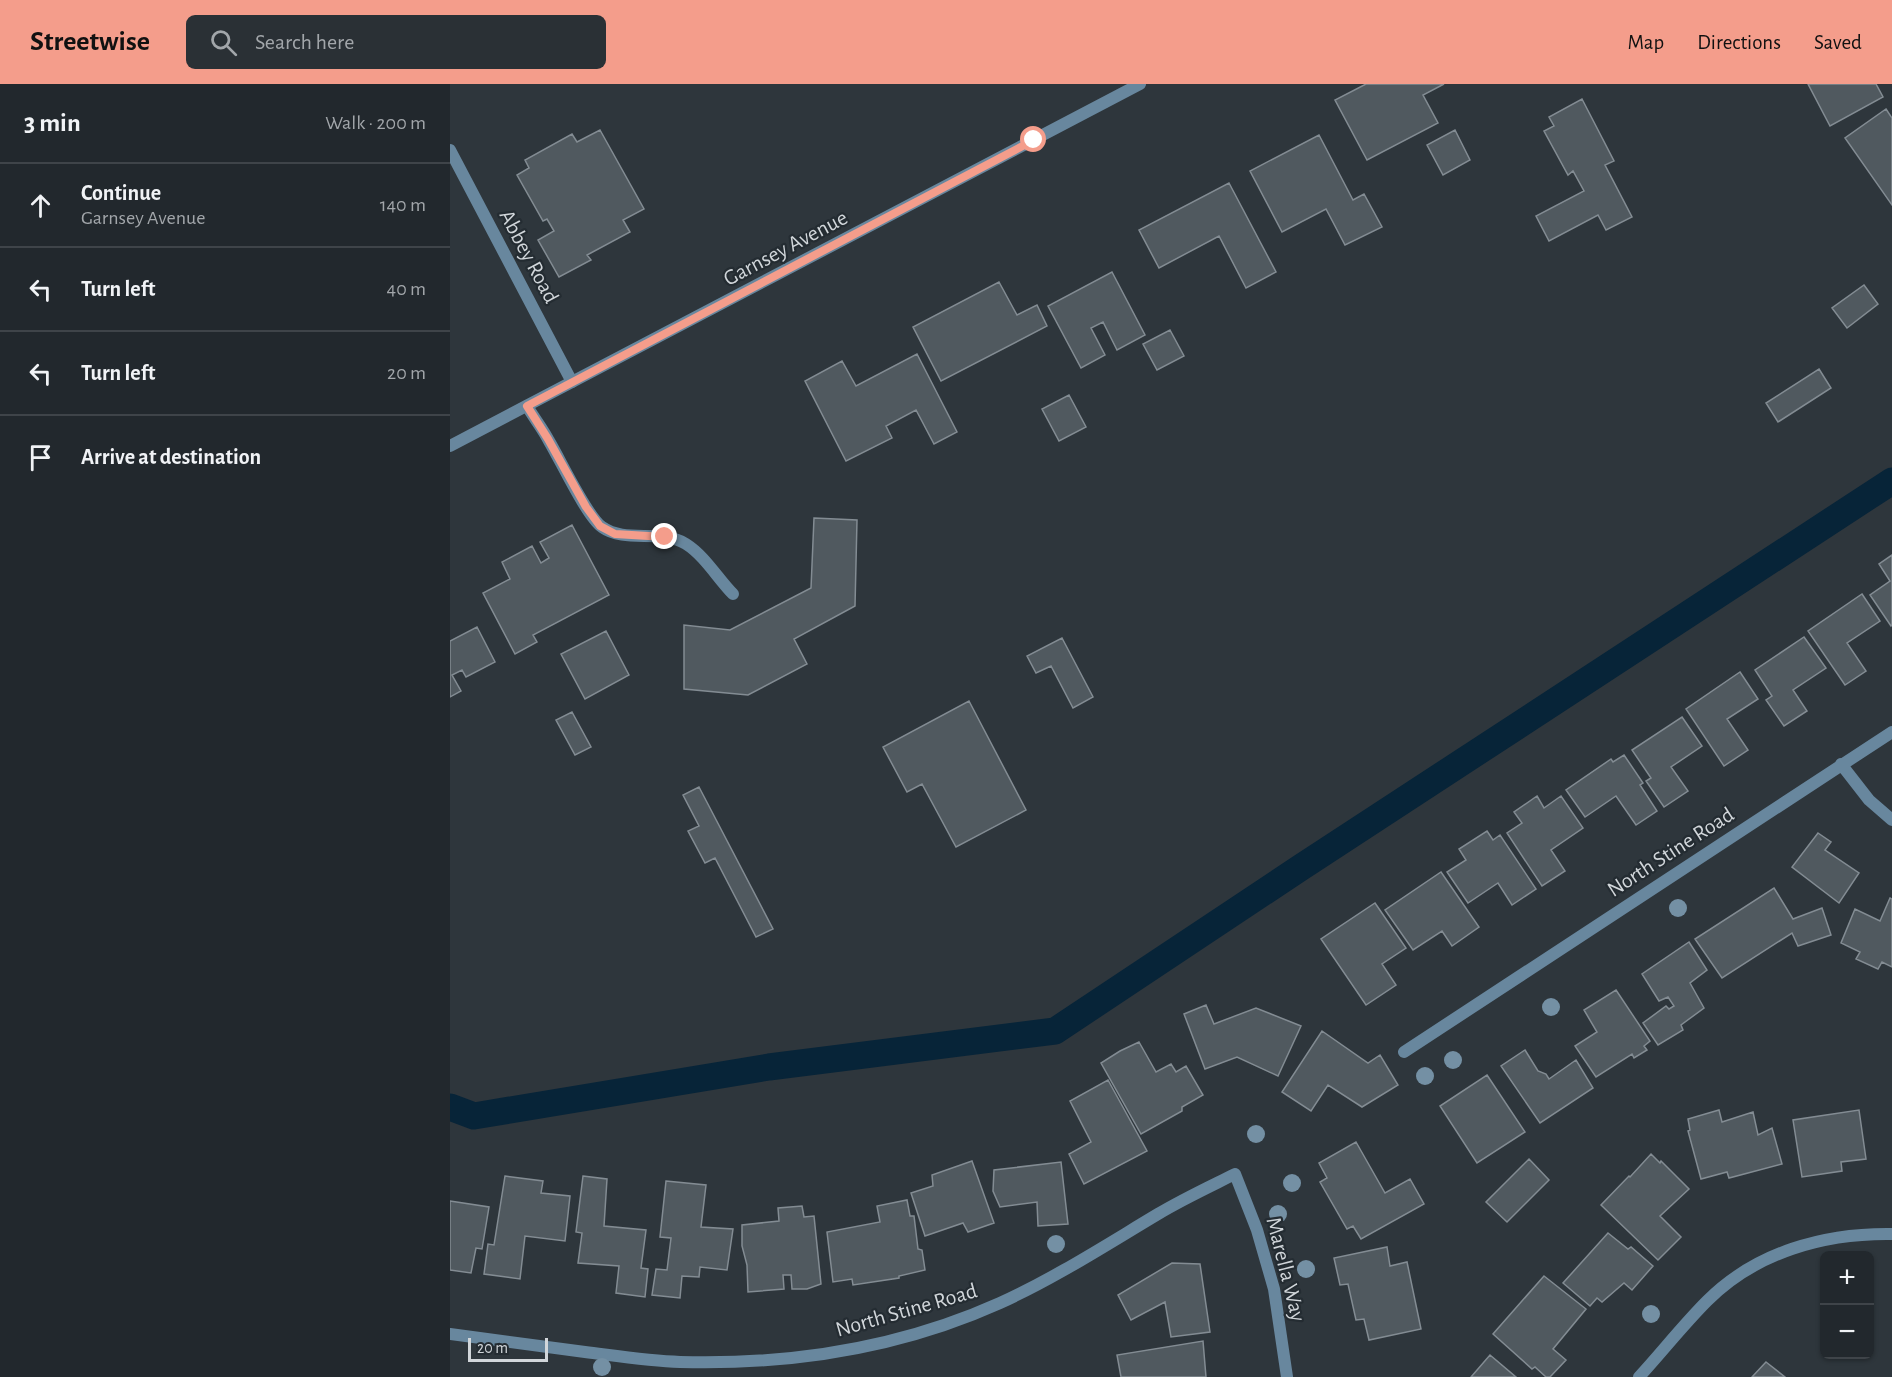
<!DOCTYPE html>
<html lang="en">
<head>
<meta charset="utf-8">
<style>
  :root { --surface:#22282d; --page:#2a3035; --text:#f1f3f6; --muted:#a2a6aa; --line:#3f4449; --accent:#f49d8b }
  body { margin:0; font-family:"Alegreya Sans",sans-serif; background:var(--page); color:var(--text) }
  .controls { position:absolute; right:18px; bottom:18px; display:grid; overflow:hidden; border-radius:9px; box-shadow:0 2px 4px #0004 }
  .controls button { width:54px; height:54px; display:grid; place-items:center; padding:0; border:0; border-bottom:2px solid var(--line); background:var(--surface); color:var(--text); font:30px sans-serif }
  .scale { position:absolute; left:18px; bottom:15px; width:80px; box-sizing:border-box; padding-left:6px; border:3px solid #d1d6da; border-top:0; font-size:16px; line-height:21px; white-space:nowrap; color:#d1d6da; -webkit-text-stroke:4px #242c32; paint-order:stroke }
  .stop { position:absolute; width:18px; height:18px; margin:-14px; border:4px solid #f49d8b; border-radius:50%; background:#fff }
  .stop.end { background:#f49d8b; border-color:#fff; box-shadow:0 2px 6px #0008 }
  .list { margin:0; padding:0; list-style:none }
  h2 { display:flex; justify-content:space-between; align-items:center; height:78px; margin:0; padding:0 24px; font-size:26px }
  h2 small { font-size:20px; font-weight:400; color:var(--muted) }
  .list li { display:grid; grid-template-columns:39px 1fr auto; gap:18px; align-items:center; box-sizing:border-box; height:84px; padding:0 24px; border-top:2px solid var(--line) }
  .list b { display:block; font-size:22px; white-space:nowrap }
  .list p { margin:0; font-size:20px; white-space:nowrap; color:var(--muted) }
  .list em { font-size:20px; font-style:normal; color:var(--muted) }
  .icon { flex:none; width:33px; height:33px; fill:none; stroke:currentColor; stroke-width:2; stroke-linecap:round; stroke-linejoin:round }
  .map { position:relative; flex:none; width:1442px; height:1293px; overflow:hidden }
  header { display:flex; align-items:center; gap:36px; box-sizing:border-box; height:84px; padding:0 30px; background:var(--accent); color:#111 }
  header strong { font-size:28px }
  nav { display:flex; gap:33px; margin-inline-start:auto; font-size:21px }
  .search { width:420px; height:54px; background:var(--page); display:flex; align-items:center; gap:15px; box-sizing:border-box; padding:0 21px; border-radius:9px; color:var(--muted); font-size:22px }
  main { display:flex }
  aside { flex:1; background:var(--surface) }
  .map>svg:first-child { display:block }
  .lines { fill:none; stroke-linecap:round; stroke-linejoin:round }
  .canal { stroke:#072438; stroke-width:27 }
  .building { fill:#50595f; stroke:#838c93; stroke-width:1.5 }
  .service { stroke:#68879e; stroke-width:12 }
  .minor { stroke:#68879e; stroke-width:12 }
  .tertiary { stroke:#68879e; stroke-width:12 }
  .tree { fill:#7490a4 }
  .route { stroke:#f49d8b; stroke-width:8 }
  .labels { text-anchor:middle; stroke-width:4.5; stroke-linejoin:round; paint-order:stroke }
  .street-label { font-size:22px; fill:#d1d6da; stroke:#242c32 }
</style>
</head>
<body>
<header>
<strong>Streetwise</strong>
<div class="search"><svg class="icon" aria-label="search" viewBox="0 0 24 24"><circle cx="10" cy="10" r="6"/><path d="M15 15l6 6"/></svg>Search here</div>
<nav><a>Map</a><a>Directions</a><a>Saved</a></nav>
</header>
<main>
<aside>
<h2>3 min<small>Walk · 200 m</small></h2>
<ul class="list">
<li><svg class="icon" aria-label="ahead" viewBox="0 0 24 24"><path d="M12 20V5M6 11l6-6 6 6"/></svg><div><b>Continue</b><p>Garnsey Avenue</p></div><em>140 m</em></li>
<li><svg class="icon" aria-label="left" viewBox="0 0 24 24"><path d="M17 20v-9H6M10 6l-5 5 5 5"/></svg><div><b>Turn left</b></div><em>40 m</em></li>
<li><svg class="icon" aria-label="left" viewBox="0 0 24 24"><path d="M17 20v-9H6M10 6l-5 5 5 5"/></svg><div><b>Turn left</b></div><em>20 m</em></li>
<li><svg class="icon" aria-label="arrive" viewBox="0 0 24 24"><path d="M6 21V4h12l-3 4 3 4H6"/></svg><div><b>Arrive at destination</b></div></li>
</ul>
</aside>
<div class="map">
<svg width="1442" height="1293" viewBox="0 0 1442 1293">
  <rect width="100%" height="100%" fill="#2e363c"/>
  <g class="lines">
    <!-- canal -->
    <path class="canal" d="M 0,1023 L 24,1032 L 319,983 L 605,947 L 850,784 L 1442,397"/>
  </g>
  <!-- building -->
  <path class="building" d="M 916,0 L 994,0 L 973,11 L 988,39 L 917,76 L 885,16 Z
    M 1358,0 L 1426,0 L 1433,13 L 1380,42 Z
    M 1132,15 L 1164,77 L 1155,81 L 1182,133 L 1156,146 L 1148,131 L 1099,157 L 1086,132 L 1134,107 L 1123,87 L 1118,91 L 1094,47 L 1104,42 L 1099,33 Z
    M 1436,25 L 1442,34 L 1442,121 L 1395,54 Z
    M 150,46 L 194,125 L 173,136 L 180,148 L 137,171 L 141,176 L 109,193 L 88,156 L 104,147 L 97,135 L 93,137 L 67,91 L 79,84 L 75,76 L 122,50 L 127,58 Z
    M 1005,46 L 1020,76 L 993,91 L 977,61 Z
    M 869,51 L 903,116 L 914,110 L 932,143 L 895,161 L 876,125 L 832,148 L 800,87 Z
    M 779,99 L 826,188 L 796,204 L 769,152 L 709,184 L 689,146 Z
    M 662,188 L 695,251 L 667,266 L 653,238 L 641,244 L 655,271 L 631,284 L 598,222 Z
    M 549,198 L 567,231 L 587,221 L 597,242 L 491,297 L 463,243 Z
    M 1414,201 L 1428,220 L 1397,244 L 1382,224 Z
    M 720,246 L 734,272 L 707,286 L 693,260 Z
    M 467,270 L 507,348 L 484,360 L 466,326 L 436,342 L 442,354 L 396,377 L 355,297 L 392,277 L 406,302 Z
    M 1369,285 L 1381,304 L 1328,338 L 1316,319 Z
    M 619,311 L 636,343 L 609,357 L 592,325 Z
    M 364,434 L 407,436 L 405,522 L 344,555 L 357,580 L 298,611 L 234,605 L 234,541 L 280,546 L 361,504 Z
    M 122,441 L 159,511 L 83,551 L 87,558 L 65,570 L 33,509 L 60,495 L 52,478 L 82,462 L 91,479 L 99,474 L 90,458 Z
    M 1442,471 L 1442,541 L 1441,542 L 1420,511 L 1440,497 L 1429,480 Z
    M 1412,510 L 1430,537 L 1397,559 L 1416,587 L 1395,601 L 1358,547 Z
    M 27,543 L 45,578 L 16,593 L 12,586 L 2,591 L 11,607 L 0,613 L 0,557 Z
    M 156,547 L 179,591 L 135,615 L 111,570 Z
    M 1354,553 L 1376,584 L 1343,606 L 1357,627 L 1334,642 L 1316,616 L 1322,612 L 1305,586 Z
    M 612,554 L 643,613 L 623,624 L 601,582 L 586,589 L 577,572 Z
    M 1290,588 L 1308,615 L 1277,635 L 1298,666 L 1274,682 L 1236,625 Z
    M 519,617 L 576,726 L 506,763 L 472,700 L 457,708 L 433,663 Z
    M 122,628 L 141,663 L 125,671 L 106,636 Z
    M 1232,633 L 1252,662 L 1221,683 L 1238,707 L 1214,723 L 1196,697 L 1201,694 L 1182,666 Z
    M 1174,671 L 1193,699 L 1190,701 L 1207,727 L 1186,741 L 1166,712 L 1135,733 L 1116,706 L 1161,675 L 1163,678 Z
    M 249,703 L 323,845 L 306,853 L 265,774 L 255,779 L 238,747 L 249,742 L 233,711 Z
    M 1087,712 L 1094,724 L 1111,712 L 1133,744 L 1101,766 L 1115,787 L 1092,802 L 1057,749 L 1072,739 L 1064,728 Z
    M 1037,747 L 1043,756 L 1050,751 L 1086,805 L 1062,821 L 1048,799 L 1018,819 L 997,788 L 1016,776 L 1009,765 Z
    M 1368,749 L 1381,758 L 1375,766 L 1409,789 L 1389,819 L 1342,783 Z
    M 991,788 L 1029,843 L 1002,862 L 992,847 L 963,866 L 935,826 Z
    M 1324,804 L 1343,835 L 1372,824 L 1381,851 L 1348,862 L 1342,849 L 1272,894 L 1245,855 Z
    M 1440,814 L 1442,815 L 1442,883 L 1432,878 L 1428,885 L 1406,875 L 1410,868 L 1391,859 L 1405,825 L 1430,837 Z
    M 925,819 L 956,864 L 932,880 L 946,901 L 916,921 L 871,855 Z
    M 1239,858 L 1257,886 L 1240,899 L 1254,924 L 1231,941 L 1233,946 L 1208,961 L 1193,939 L 1216,922 L 1219,925 L 1224,922 L 1218,913 L 1209,917 L 1192,890 Z
    M 1166,906 L 1200,957 L 1194,962 L 1197,966 L 1184,974 L 1182,970 L 1146,993 L 1125,962 L 1147,948 L 1134,926 Z
    M 756,921 L 764,940 L 806,924 L 851,942 L 828,992 L 787,973 L 755,985 L 734,930 Z
    M 872,947 L 918,979 L 930,971 L 948,1001 L 912,1023 L 878,1001 L 861,1027 L 832,1008 Z
    M 689,958 L 706,988 L 721,980 L 726,988 L 736,982 L 753,1011 L 732,1023 L 732,1027 L 691,1050 L 651,979 L 670,967 Z
    M 1075,966 L 1088,987 L 1096,990 L 1099,995 L 1126,976 L 1143,1004 L 1090,1039 L 1051,982 Z
    M 1037,991 L 1075,1048 L 1027,1079 L 990,1022 Z
    M 658,996 L 697,1067 L 634,1100 L 619,1070 L 641,1058 L 620,1017 Z
    M 1269,1026 L 1272,1038 L 1303,1028 L 1308,1051 L 1322,1044 L 1332,1080 L 1279,1094 L 1277,1088 L 1251,1095 L 1238,1047 L 1240,1046 L 1238,1035 Z
    M 1409,1026 L 1416,1075 L 1391,1078 L 1392,1087 L 1352,1093 L 1343,1036 Z
    M 906,1058 L 935,1109 L 960,1095 L 974,1120 L 911,1155 L 903,1142 L 897,1145 L 870,1098 L 877,1094 L 869,1079 Z
    M 1201,1070 L 1210,1079 L 1211,1077 L 1239,1105 L 1210,1132 L 1231,1153 L 1208,1176 L 1151,1121 L 1179,1092 L 1180,1093 Z
    M 1079,1075 L 1099,1096 L 1057,1138 L 1036,1118 Z
    M 522,1077 L 544,1139 L 518,1148 L 513,1139 L 475,1152 L 461,1109 L 483,1102 L 482,1091 Z
    M 611,1078 L 618,1140 L 588,1142 L 587,1118 L 550,1123 L 543,1107 L 544,1086 Z
    M 55,1092 L 93,1097 L 91,1109 L 120,1112 L 115,1157 L 75,1152 L 70,1195 L 34,1190 L 38,1160 L 44,1161 Z
    M 133,1092 L 157,1095 L 154,1142 L 196,1146 L 191,1184 L 198,1185 L 195,1213 L 166,1209 L 169,1182 L 128,1179 L 132,1149 L 126,1148 Z
    M 216,1097 L 256,1101 L 251,1143 L 283,1145 L 277,1186 L 250,1183 L 249,1193 L 232,1192 L 230,1214 L 202,1211 L 206,1185 L 217,1186 L 221,1154 L 210,1153 Z
    M 457,1116 L 460,1132 L 464,1132 L 468,1165 L 472,1166 L 475,1186 L 449,1192 L 449,1194 L 403,1201 L 402,1195 L 383,1198 L 377,1148 L 430,1138 L 427,1122 Z
    M 0,1117 L 39,1123 L 32,1165 L 26,1164 L 21,1189 L 0,1186 Z
    M 352,1122 L 354,1133 L 364,1132 L 371,1200 L 357,1205 L 342,1205 L 341,1191 L 333,1191 L 334,1205 L 298,1208 L 297,1181 L 292,1162 L 292,1141 L 329,1137 L 328,1124 Z
    M 1158,1149 L 1178,1165 L 1181,1163 L 1203,1182 L 1182,1206 L 1174,1199 L 1152,1218 L 1147,1214 L 1140,1222 L 1113,1199 Z
    M 937,1163 L 940,1182 L 957,1178 L 971,1245 L 919,1256 L 914,1235 L 906,1236 L 898,1200 L 890,1201 L 884,1174 Z
    M 722,1179 L 750,1180 L 760,1248 L 721,1253 L 715,1218 L 681,1236 L 668,1211 Z
    M 1094,1192 L 1136,1225 L 1103,1265 L 1116,1276 L 1100,1293 L 1096,1293 L 1085,1283 L 1082,1285 L 1043,1250 Z
    M 753,1257 L 756,1293 L 671,1293 L 667,1271 Z
    M 1040,1271 L 1066,1293 L 1021,1293 Z
    M 1316,1278 L 1335,1293 L 1302,1293 Z"/>
  <g class="lines">
    <!-- service -->
    <path class="service" d="M 77,322 C 84,334 93,345 99,357 C 110,375 137,433 152,443 C 176,460 210,444 236,460 C 255,472 268,495 283,510"/>
    <!-- minor -->
    <path class="minor" d="M 0,66 L 122,298
      M 1391,680 L 1419,716 L 1442,736
      M 954,968 L 1442,648
      M 0,1250 C 45,1256 90,1262 135,1268 C 167,1272 199,1277 230,1278 C 339,1281 450,1264 550,1219 C 605,1194 656,1161 708,1130 C 733,1115 759,1103 785,1090 L 807,1146 L 824,1205 L 837,1293
      M 1189,1293 C 1212,1268 1233,1241 1257,1217 C 1306,1168 1374,1149 1442,1150"/>
    <!-- tertiary -->
    <path class="tertiary" d="M 0,362 L 690,0"/>
  </g>
  <!-- trees -->
  <g class="tree">
    <circle cx="1228" cy="824" r="9"/>
    <circle cx="1101" cy="923" r="9"/>
    <circle cx="1003" cy="976" r="9"/>
    <circle cx="975" cy="992" r="9"/>
    <circle cx="806" cy="1050" r="9"/>
    <circle cx="842" cy="1099" r="9"/>
    <circle cx="828" cy="1130" r="9"/>
    <circle cx="606" cy="1160" r="9"/>
    <circle cx="856" cy="1185" r="9"/>
    <circle cx="1201" cy="1230" r="9"/>
    <circle cx="152" cy="1283" r="9"/>
  </g>
  <g class="lines">
    <!-- route -->
    <path class="route" d="M 215,453 L 165,450 L 150,442 L 136,423 L 98,355 L 77,322 L 584,56"/>
  </g>
  <g class="labels">
    <!-- street labels -->
    <g class="street-label">
      <text transform="translate(335 163) rotate(-28)" y="8">Garnsey Avenue</text>
      <text transform="translate(80 172) rotate(62)" y="8">Abbey Road</text>
      <text transform="translate(1220 767) rotate(-33)" y="8">North Stine Road</text>
      <text transform="translate(837 1185) rotate(76)" y="8">Marella Way</text>
      <text transform="translate(456 1225) rotate(-16)" y="8">North Stine Road</text>
    </g>
  </g>
</svg>
<div class="controls">
<button>+</button>
<button>−</button>
</div>
<div class="scale">20 m</div>
<div class="stop" style="left:584px;top:56px"></div>
<div class="stop end" style="left:215px;top:453px"></div>
</div>
</main>
</body>
</html>
